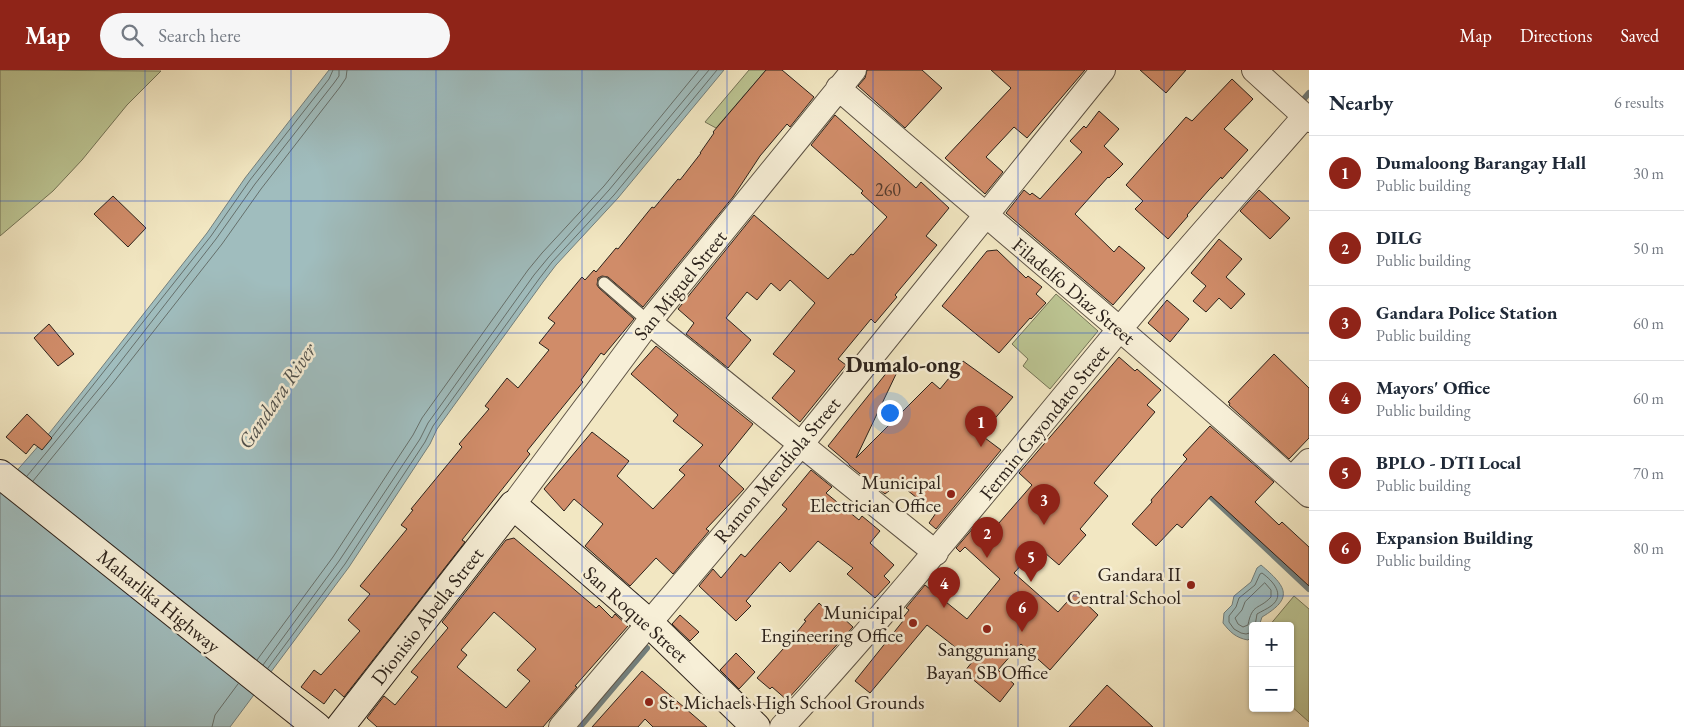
<!DOCTYPE html>
<html lang="en">
<head>
<meta charset="utf-8">
<style>
  :root { --surface:#fff; --page:#f6f6f7; --text:#1f2937; --muted:#747a83; --line:#e0e1e3; --accent:#8f2418 }
  body { margin:0; font-family:"EB Garamond",serif; background:var(--page); color:var(--text) }
  .controls { position:absolute; right:15px; bottom:15px; display:grid; overflow:hidden; border-radius:5px; box-shadow:0 1px 4px #0004 }
  .controls button { width:45px; height:45px; display:grid; place-items:center; padding:0; border:0; border-bottom:1px solid var(--line); background:var(--surface); color:var(--text); font:25px sans-serif }
  .you { position:absolute; left:889px; top:342px; width:18px; height:18px; margin:-12px; border:4px solid #fff; border-radius:50%; background:#1a73e8; box-shadow:0 0 0 8px #1a73e833 }
  .badge { display:grid; place-items:center; width:32px; height:32px; border-radius:50%; background:var(--accent); color:#fff; font-size:16px; font-weight:700 }
  .pin { position:absolute; translate:-50% -41px; filter:drop-shadow(0 1px 2px #0008) }
  .pin::after { content:''; position:absolute; top:26px; width:18px; height:15px; background:inherit; clip-path:polygon(0 0,100% 0,50% 100%) }
  .list { margin:0; padding:0; list-style:none }
  h2 { display:flex; justify-content:space-between; align-items:center; height:65px; margin:0; padding:0 20px; font-size:21px }
  h2 small { font-size:16px; font-weight:400; color:var(--muted) }
  .list li { display:grid; grid-template-columns:32px 1fr auto; gap:15px; align-items:center; box-sizing:border-box; height:75px; padding:0 20px; border-top:1px solid var(--line) }
  .list b { display:block; font-size:19px; white-space:nowrap }
  .list p { margin:0; font-size:16px; white-space:nowrap; color:var(--muted) }
  .list em { font-size:16px; font-style:normal; color:var(--muted) }
  .icon { flex:none; width:28px; height:28px; fill:none; stroke:currentColor; stroke-width:2; stroke-linecap:round; stroke-linejoin:round }
  .map { position:relative; flex:none; width:1309px; height:657px; overflow:hidden }
  header { display:flex; align-items:center; gap:30px; box-sizing:border-box; height:70px; padding:0 25px; background:var(--accent); color:#fff }
  header strong { font-size:24px }
  nav { display:flex; gap:28px; margin-inline-start:auto; font-size:18px }
  .search { width:350px; height:45px; background:var(--page); display:flex; align-items:center; gap:12px; box-sizing:border-box; padding:0 18px; border-radius:28px; color:var(--muted); font-size:19px }
  main { display:flex }
  aside { flex:1; background:var(--surface) }
  .map>svg:first-child { display:block }
  .green { fill:#bcc593; stroke:#747457 }
  .water { fill:#a0bdbe; stroke:#727f7d }
  .lines { fill:none; stroke-linecap:round; stroke-linejoin:round }
  .shore { stroke:#66706c; stroke-width:1 }
  .stream { stroke:#727f7d; stroke-width:6 }
  .building { fill:#d08c69; stroke:#2c221b; fill-rule:evenodd }
  .service-casing { stroke:#5e5345; stroke-width:14 }
  .minor-casing { stroke:#5e5345; stroke-width:26 }
  .secondary-casing { stroke:#2c221b; stroke-width:30 }
  .service { stroke:#f7efd7; stroke-width:11 }
  .minor { stroke:#f7efd7; stroke-width:24 }
  .secondary { stroke:#f7efd7; stroke-width:28 }
  .grid { fill:none; stroke:#1d4ed8; stroke-width:1; stroke-opacity:0.55 }
  .poi-dot { fill:#8f2418; stroke:#f7efd7; stroke-width:2 }
  .labels { text-anchor:middle; stroke-width:5; stroke-linejoin:round; paint-order:stroke }
  .number-label { font-size:18px; fill:#553c2e }
  .street-label { font-size:20px; fill:#2c221b; stroke:#f7efd7 }
  .poi-label { font-size:20px; fill:#2c221b; stroke:#f7efd7; text-anchor:end }
  .water-label { font-size:21px; font-style:italic; fill:#4f504c; stroke:#f7efd7 }
  .quarter-label { font-size:22px; font-weight:bold; fill:#2c221b; stroke:#f7efd7 }
</style>
</head>
<body>
<header>
<strong>Map</strong>
<div class="search"><svg class="icon" aria-label="search" viewBox="0 0 24 24"><circle cx="10" cy="10" r="6"/><path d="M15 15l6 6"/></svg>Search here</div>
<nav><a>Map</a><a>Directions</a><a>Saved</a></nav>
</header>
<main>
<div class="map">
<svg width="1309" height="657" viewBox="0 0 1309 657">
  <rect width="100%" height="100%" fill="#f2e7c2"/>
  <filter id="stains"><feTurbulence type="fractalNoise" baseFrequency=".004" numOctaves="4"/><feColorMatrix values="0 0 0 0 .2 0 0 0 0 .09 0 0 0 0 .02 0 0 0 .5 -.17"/></filter>
  <radialGradient id="worn" r=".72"><stop offset=".6" stop-color="#630" stop-opacity="0"/><stop offset="1" stop-color="#630" stop-opacity=".3"/></radialGradient>
  <!-- green -->
  <path class="green" d="M 0,0 L 161,1 L 127,35 L 82,90 L 53,121 L 0,166 Z
    M 749,0 L 766,0 L 716,58 L 705,52 Z
    M 1056,224 L 1098,261 L 1050,319 L 1023,296 L 1028,289 L 1012,274 Z
    M 1294,526 L 1309,539 L 1309,652 L 1290,635 L 1290,556 L 1269,556 Z"/>
  <!-- water -->
  <path class="water" d="M 329,0 L 724,0 L 618,128 L 556,195 L 543,212 L 437,359 L 430,374 L 349,497 L 230,657 L 0,657 L 0,420 L 47,366 L 98,302 L 207,163 L 245,108 Z
    M 1261,495 C 1287,517 1294,528 1262,547 L 1259,556 L 1253,556 L 1253,565 L 1248,570 C 1236,568 1230,562 1223,553 L 1224,543 L 1232,535 L 1234,526 L 1251,512 L 1257,498 Z"/>
  <g class="lines">
    <!-- shore -->
    <path class="shore" d="M 52,367 L 211,166 L 250,110 L 329,9 L 333,0
      M 27,406 L 107,309 L 216,169 L 255,114 L 334,13 L 339,6 L 339,0
      M 33,411 L 113,313 L 222,174 L 261,119 L 340,17 L 346,8 L 347,0
      M 1265,513 L 1271,520 L 1271,527 C 1259,540 1252,533 1248,555 L 1243,557 L 1238,554 L 1235,548 L 1242,540 L 1245,532 Z
      M 1253,562 L 1246,564 L 1241,563 L 1234,559 L 1229,552 L 1229,546 L 1236,537 L 1239,528 L 1255,515 L 1260,504 L 1262,503 C 1273,511 1286,525 1271,536 C 1267,539 1262,541 1257,544 L 1255,556
      M 257,590 L 333,487 L 413,365 L 422,348 L 528,200 L 542,183 L 604,116 L 699,0
      M 263,595 L 339,491 L 420,369 L 428,353 L 534,205 L 548,188 L 609,120 L 709,0
      M 268,598 L 345,494 L 425,372 L 433,356 L 539,209 L 552,192 L 614,125 L 717,0
      M 212,657 L 215,645 L 238,614"/>
    <!-- stream -->
    <path class="stream" d="M 1302,31 L 1309,23
      M 1209,425 L 1309,519
      M 580,657 L 647,578"/>
  </g>
  <!-- building -->
  <path class="building" d="M 766,0 L 782,0 L 814,27 L 790,57 L 787,54 L 760,86 L 733,127 L 643,237 L 608,207 L 602,206 L 598,208 L 597,215 L 599,218 L 634,249 L 604,285 L 601,283 L 581,310 L 583,312 L 527,381 L 530,384 L 462,470 L 465,472 L 344,627 L 335,619 L 324,634 L 301,617 L 314,600 L 321,605 L 360,561 L 348,550 L 370,524 L 360,516 L 407,459 L 401,455 L 413,440 L 411,439 L 462,377 L 459,374 L 489,339 L 485,336 L 507,308 L 518,318 L 549,280 L 539,273 L 555,253 L 548,248 L 582,207 L 585,210 L 594,200 L 596,202 L 616,178 L 618,179 L 652,137 L 654,138 L 678,109 L 680,110 L 701,83 L 700,83 L 714,63 L 713,62 Z
    M 867,0 L 922,0 L 942,18 L 905,58 L 858,16 L 865,8 Z
    M 991,0 L 1085,0 L 1027,68 L 1014,57 L 986,87 L 1003,102 L 985,124 L 945,88 L 1011,18 Z
    M 1140,0 L 1186,0 L 1166,23 Z
    M 1232,9 L 1253,29 L 1224,59 L 1248,80 L 1222,109 L 1221,107 L 1208,121 L 1187,145 L 1188,146 L 1168,169 L 1135,139 L 1143,131 L 1126,115 L 1186,47 L 1192,51 Z
    M 1099,41 L 1119,59 L 1104,76 L 1123,94 L 1109,108 L 1108,107 L 1075,144 L 1114,182 L 1119,176 L 1145,198 L 1113,235 L 1006,143 L 1024,120 L 1030,125 L 1032,123 L 1040,129 L 1082,82 L 1070,71 L 1084,56 L 1086,58 Z
    M 835,45 L 916,118 L 921,112 L 949,138 L 926,166 L 937,175 L 895,225 L 897,227 L 875,253 L 871,249 L 838,289 L 846,295 L 800,352 L 772,328 L 795,301 L 773,284 L 815,233 L 790,210 L 780,221 L 771,213 L 757,230 L 747,222 L 726,248 L 751,270 L 728,298 L 686,264 L 694,253 L 678,239 L 754,145 L 828,209 L 851,184 L 853,185 L 887,147 L 861,123 L 863,121 L 811,75 Z
    M 1259,120 L 1290,148 L 1270,169 L 1240,141 Z
    M 113,126 L 146,158 L 128,177 L 94,144 Z
    M 1219,169 L 1242,189 L 1226,207 L 1245,224 L 1231,239 L 1219,228 L 1206,242 L 1193,231 L 1206,216 L 1191,203 Z
    M 997,180 L 1026,208 L 1028,206 L 1042,217 L 1036,224 L 1046,233 L 1031,249 L 1030,248 L 999,283 L 942,236 L 987,181 Z
    M 1167,230 L 1189,249 L 1170,272 L 1148,253 Z
    M 49,254 L 74,284 L 58,296 L 34,268 Z
    M 656,276 L 753,354 L 719,396 L 744,419 L 706,459 L 709,461 L 673,504 L 656,488 L 630,516 L 585,476 L 603,454 L 574,429 L 564,441 L 544,419 L 592,362 L 629,391 L 617,406 L 653,439 L 685,405 L 679,400 L 703,375 L 673,351 L 678,345 L 631,304 Z
    M 1274,284 L 1309,318 L 1309,368 L 1289,389 L 1229,335 L 1230,333 L 1228,332 Z
    M 1119,287 L 1135,301 L 1137,299 L 1161,320 L 1147,335 L 1155,342 L 1094,413 L 1108,426 L 1080,459 L 1086,465 L 1059,495 L 1038,477 L 1014,503 L 1058,542 L 1075,523 L 1098,545 L 1050,600 L 1021,574 L 998,600 L 1014,614 L 1000,632 L 964,602 L 973,591 L 927,555 L 870,623 L 855,611 L 903,551 L 901,550 L 909,540 L 906,538 L 925,515 L 967,549 L 1000,509 L 965,477 L 960,482 L 956,478 L 980,450 L 992,461 L 1032,415 L 1019,403 Z
    M 963,291 L 1013,327 L 981,365 L 1001,380 L 936,459 L 929,453 L 936,443 L 907,420 L 894,417 L 885,424 L 849,395 L 849,394 L 828,376 L 892,296 L 898,300 L 856,388 L 932,312 L 940,319 Z
    M 27,344 L 52,368 L 42,380 L 34,374 L 26,384 L 6,367 Z
    M 1210,356 L 1274,412 L 1255,432 L 1279,455 L 1282,452 L 1309,477 L 1309,516 L 1211,426 L 1182,458 L 1177,454 L 1156,476 L 1132,454 L 1152,432 L 1151,430 L 1187,389 L 1183,385 Z
    M 811,400 L 832,417 L 826,423 L 859,450 L 862,446 L 880,461 L 870,473 L 894,495 L 884,506 L 890,512 L 875,528 L 847,504 L 853,498 L 818,471 L 790,502 L 780,492 L 746,531 L 751,536 L 736,551 L 699,516 L 713,499 L 721,508 L 741,484 L 745,487 L 787,439 L 782,435 Z
    M 514,468 L 596,538 L 599,535 L 612,548 L 615,544 L 628,556 L 575,616 L 577,617 L 543,657 L 377,657 L 367,648 L 384,626 L 395,635 L 418,607 L 411,602 L 448,558 L 442,552 L 506,470 ZM 494,542 L 536,579 L 517,600 L 530,611 L 506,638 L 457,597 L 467,585 L 461,580 Z
    M 819,533 L 836,549 L 840,545 L 853,557 L 787,630 L 772,617 L 770,619 L 757,608 L 783,579 L 806,551 L 804,550 Z
    M 680,545 L 699,562 L 690,571 L 672,554 Z
    M 736,583 L 755,602 L 739,619 L 720,600 Z
    M 642,601 L 707,657 L 653,657 L 645,649 L 638,657 L 592,657 Z
    M 1107,615 L 1153,657 L 1069,657 Z"/>
  <g class="lines">
    <defs>
      <path id="service" d="M 604,213 L 649,252"/>
      <path id="minor" d="M 1254,0 L 1309,50
        M 838,18 C 995,154 1155,286 1309,425
        M 649,252 L 936,483
        M 1292,409 L 1309,391
        M 513,435 L 649,252 L 854,0
        M 561,657 L 802,373 L 1103,0
        M 782,657 C 900,529 1008,393 1119,260 C 1180,187 1243,117 1305,46"/>
      <path id="secondary" d="M 0,404 L 317,657
        M 340,657 L 513,435 L 649,553 L 756,657"/>
    </defs>
    <!-- service casing -->
    <use href="#service" class="service-casing"/>
    <!-- minor casing -->
    <use href="#minor" class="minor-casing"/>
    <!-- secondary casing -->
    <use href="#secondary" class="secondary-casing"/>
    <!-- service -->
    <use href="#service" class="service"/>
    <!-- minor -->
    <use href="#minor" class="minor"/>
    <!-- secondary -->
    <use href="#secondary" class="secondary"/>
  </g>
  <!-- grid -->
  <path class="grid" d="M 145,0 L 145,657M 291,0 L 291,657M 436,0 L 436,657M 582,0 L 582,657M 727,0 L 727,657M 873,0 L 873,657M 1018,0 L 1018,657M 1164,0 L 1164,657M 0,131 L 1309,131M 0,263 L 1309,263M 0,394 L 1309,394M 0,526 L 1309,526"/>
  <!-- markers -->
  <g class="poi-dot">
    <circle cx="951" cy="424" r="5"/>
    <circle cx="1191" cy="515" r="5"/>
    <circle cx="913" cy="553" r="5"/>
    <circle cx="987" cy="559" r="5"/>
    <circle cx="649" cy="632" r="5"/>
  </g>
  <g class="labels">
    <!-- number labels -->
    <g class="number-label">
      <text x="888" y="126">260</text>
    </g>
    <!-- street labels -->
    <g class="street-label">
      <text transform="translate(680 215) rotate(-51)" y="7">San Miguel Street</text>
      <text transform="translate(1074 221) rotate(40)" y="7">Filadelfo Diaz Street</text>
      <text transform="translate(1044 352) rotate(-51)" y="7">Fermin Gayondato Street</text>
      <text transform="translate(777 400) rotate(-50)" y="7">Ramon Mendiola Street</text>
      <text transform="translate(159 531) rotate(39)" y="7">Maharlika Highway</text>
      <text transform="translate(636 544) rotate(42)" y="7">San Roque Street</text>
      <text transform="translate(427 546) rotate(-52)" y="7">Dionisio Abella Street</text>
    </g>
    <!-- poi labels -->
    <g class="poi-label">
      <text x="941" y="419">Municipal<tspan x="941" dy="23">Electrician Office</tspan></text>
      <text x="1181" y="511">Gandara II<tspan x="1181" dy="23">Central School</tspan></text>
      <text x="903" y="549">Municipal<tspan x="903" dy="23">Engineering Office</tspan></text>
      <text x="987" y="586" text-anchor="middle">Sangguniang<tspan x="987" dy="23">Bayan SB Office</tspan></text>
      <text x="659" y="639" text-anchor="start">St. Michaels High School Grounds</text>
    </g>
    <!-- water labels -->
    <g class="water-label">
      <text transform="translate(277 326) rotate(-56)" y="7">Gandara River</text>
    </g>
    <!-- quarter labels -->
    <g class="quarter-label">
      <text x="903" y="302">Dumalo-ong</text>
    </g>
  </g>
  <rect width="100%" height="100%" filter="url(#stains)"/>
  <rect width="100%" height="100%" fill="url(#worn)"/>
</svg>
<div class="controls">
<button>+</button>
<button>−</button>
</div>
<div class="you"></div>
<div class="pin badge" style="left:981px;top:377px">1</div>
<div class="pin badge" style="left:987px;top:488px">2</div>
<div class="pin badge" style="left:1044px;top:455px">3</div>
<div class="pin badge" style="left:944px;top:538px">4</div>
<div class="pin badge" style="left:1031px;top:512px">5</div>
<div class="pin badge" style="left:1022px;top:562px">6</div>
</div>
<aside>
<h2>Nearby<small>6 results</small></h2>
<ul class="list">
<li><span class="badge">1</span><div><b>Dumaloong Barangay Hall</b><p>Public building</p></div><em>30 m</em></li>
<li><span class="badge">2</span><div><b>DILG</b><p>Public building</p></div><em>50 m</em></li>
<li><span class="badge">3</span><div><b>Gandara Police Station</b><p>Public building</p></div><em>60 m</em></li>
<li><span class="badge">4</span><div><b>Mayors' Office</b><p>Public building</p></div><em>60 m</em></li>
<li><span class="badge">5</span><div><b>BPLO - DTI Local</b><p>Public building</p></div><em>70 m</em></li>
<li><span class="badge">6</span><div><b>Expansion Building</b><p>Public building</p></div><em>80 m</em></li>
</ul>
</aside>
</main>
</body>
</html>
